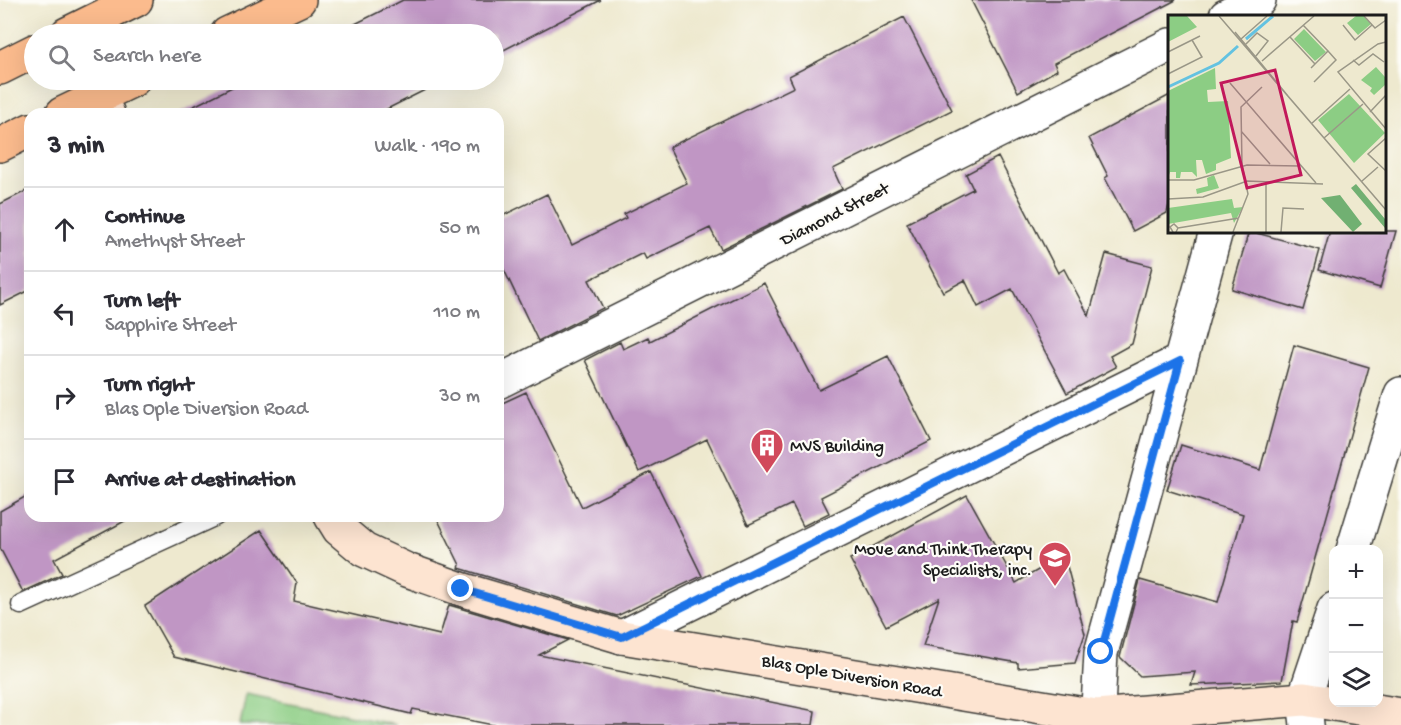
<!DOCTYPE html>
<html lang="en">
<head>
<meta charset="utf-8">
<style>
  :root { --surface:#fff; --page:#f7f7f7; --text:#2b2b33; --muted:#7c7c81; --line:#e1e1e2 }
  body { margin:0; font-family:"Gochi Hand",sans-serif; background:var(--page); color:var(--text) }
  .controls { position:absolute; right:18px; bottom:18px; display:grid; overflow:hidden; border-radius:12px; box-shadow:0 6px 24px #0002 }
  .controls button { width:54px; height:54px; display:grid; place-items:center; padding:0; border:0; border-bottom:2px solid var(--line); background:var(--surface); color:var(--text); font:30px sans-serif }
  .stop { position:absolute; width:18px; height:18px; margin:-14px; border:4px solid #1a73e8; border-radius:50%; background:#fff }
  .stop.end { background:#1a73e8; border-color:#fff; box-shadow:0 2px 6px #0008 }
  .list { margin:0; padding:0; list-style:none }
  h2 { display:flex; justify-content:space-between; align-items:center; height:78px; margin:0; padding:0 24px; font-size:26px }
  h2 small { font-size:20px; font-weight:400; color:var(--muted) }
  .list li { display:grid; grid-template-columns:39px 1fr auto; gap:18px; align-items:center; box-sizing:border-box; height:84px; padding:0 24px; border-top:2px solid var(--line) }
  .list b { display:block; font-size:22px; white-space:nowrap }
  .list p { margin:0; font-size:20px; white-space:nowrap; color:var(--muted) }
  .list em { font-size:20px; font-style:normal; color:var(--muted) }
  .icon { flex:none; width:33px; height:33px; fill:none; stroke:currentColor; stroke-width:2; stroke-linecap:round; stroke-linejoin:round }
  .map { position:relative; flex:none; width:1401px; height:725px; overflow:hidden }
  .search { position:absolute; background:var(--surface); box-shadow:0 6px 24px #0002; left:24px; top:24px; width:480px; height:66px; display:flex; align-items:center; gap:15px; box-sizing:border-box; padding:0 21px; border-radius:33px; color:var(--muted); font-size:22px }
  .panel { position:absolute; background:var(--surface); box-shadow:0 6px 24px #0002; left:24px; top:108px; width:480px; height:414px; border-radius:18px }
  .map>svg:first-child { display:block }
  .green { fill:#8ccd84; stroke:#547450; stroke-width:1.5 }
  .building { fill:#c096c4 }
  .lines { fill:none; stroke-linecap:round; stroke-linejoin:round }
  .service-casing { stroke:#3c3b37; stroke-width:21 }
  .minor-casing { stroke:#3c3b37; stroke-width:36 }
  .secondary-casing { stroke:#3c3b37; stroke-width:36 }
  .trunk-casing { stroke:#3c3b37; stroke-width:36 }
  .service { stroke:#fff; stroke-width:18 }
  .minor { stroke:#fff; stroke-width:33 }
  .secondary { stroke:#fde4d1; stroke-width:33 }
  .trunk { stroke:#fbbb8d; stroke-width:33 }
  .route { stroke:#1a73e8; stroke-width:8 }
  .labels { text-anchor:middle; stroke-width:4.5; stroke-linejoin:round; paint-order:stroke }
  .street-label { font-size:18px; fill:#1c1c1c; stroke:#fdfcf7 }
  .poi-label { font-size:18px; fill:#1c1c1c; stroke:#fdfcf7; text-anchor:start }
  .inset-river { fill:none; stroke:#63c2e1; stroke-width:3 }
  .inset-road { fill:none; stroke:#9a9787; stroke-width:1.5 }
  .view { fill:#c2185b; fill-opacity:0.15; stroke:#c2185b; stroke-width:3 }
  .inset-edge { fill:none; stroke:#1c1c1c; stroke-width:3 }
</style>
</head>
<body>
<div class="map">
<svg width="1401" height="725" viewBox="0 0 1401 725">
  <rect width="100%" height="100%" fill="#fdfcf7"/>
  <filter id="ink" filterUnits="userSpaceOnUse"><feTurbulence type="fractalNoise" baseFrequency=".0167" numOctaves="2"/><feDisplacementMap in="SourceGraphic" scale="12" xChannelSelector="R" yChannelSelector="G"/><feConvolveMatrix kernelMatrix="1 2 1 2 8 2 1 2 1" color-interpolation-filters="sRGB"/></filter>
  <filter id="wash" filterUnits="userSpaceOnUse"><feTurbulence type="fractalNoise" baseFrequency=".008" numOctaves="4" result="noise"/><feDisplacementMap in="SourceGraphic" scale="24" xChannelSelector="R" yChannelSelector="G"/><feGaussianBlur stdDeviation="1.35" result="paint"/><feColorMatrix in="noise" values="0 0 0 0 0 0 0 0 0 0 0 0 0 0 0 0 0 1.4 0 .05"/><feComposite in="paint" operator="in"/></filter>
  <g filter="url(#wash)">
    <rect width="100%" height="100%" fill="#eee9cf"/>
    <!-- green -->
    <path class="green" d="M 246,694 L 396,725 L 240,725 Z"/>
    <g id="blocks">
      <!-- building -->
      <path class="building" d="M 403,0 L 601,0 L 494,55 L 494,34 L 335,34 Z
        M 971,0 L 1176,0 L 1054,63 L 1057,70 L 1018,92 Z
        M 904,17 L 952,110 L 833,169 L 842,189 L 721,249 L 710,228 L 646,259 L 643,253 L 589,280 L 603,308 L 538,341 L 498,257 L 498,218 L 547,194 L 572,245 L 626,218 L 624,214 L 687,183 L 669,147 L 794,87 L 789,76 Z
        M 246,80 L 445,80 L 377,114 L 178,114 Z
        M 1170,95 L 1170,200 L 1167,213 L 1133,231 L 1105,178 L 1108,176 L 1089,138 Z
        M 998,157 L 1058,273 L 1064,269 L 1089,316 L 1106,254 L 1152,266 L 1132,344 L 1110,356 L 1116,367 L 1067,393 L 1012,289 L 978,307 L 965,280 L 943,292 L 907,223 L 973,189 L 966,174 Z
        M 30,189 L 30,290 L 0,305 L 0,204 Z
        M 1249,231 L 1320,250 L 1303,310 L 1232,289 Z
        M 1330,231 L 1396,231 L 1380,288 L 1319,270 Z
        M 764,283 L 819,390 L 888,356 L 931,441 L 821,497 L 829,513 L 803,526 L 792,504 L 748,525 L 707,439 L 639,472 L 585,360 L 620,342 L 623,349 L 648,337 L 650,341 Z
        M 1294,345 L 1369,367 L 1297,622 L 1293,621 L 1282,681 L 1191,685 L 1195,672 L 1140,676 L 1120,657 L 1140,580 L 1218,602 L 1243,514 L 1167,490 L 1181,445 L 1260,470 Z
        M 526,392 L 582,507 L 651,472 L 702,576 L 617,616 L 459,568 L 460,565 L 436,516 L 498,516 L 498,405 Z
        M 30,494 L 30,516 L 134,516 L 54,559 L 62,574 L 23,592 L 0,548 L 0,511 Z
        M 967,495 L 1016,583 L 1064,555 L 1085,634 L 1075,663 L 1018,668 L 1018,663 L 923,646 L 939,598 L 886,626 L 850,559 Z
        M 261,530 L 297,583 L 294,601 L 440,635 L 449,605 L 568,640 L 539,655 L 815,711 L 813,725 L 493,725 L 413,709 L 411,714 L 174,657 L 145,606 Z"/>
    </g>
  </g>
  <g filter="url(#ink)">
    <use href="#blocks" fill-opacity="0" stroke="#3c3b37" stroke-width="1.5"/>
    <g class="lines">
      <defs>
        <path id="service" d="M 21,605 L 216,516"/>
        <path id="minor" d="M 1226,16 L 1259,0
          M 498,382 L 1170,45
          M 1353,550 L 1401,394
          M 622,637 L 1180,361
          M 1097,725 L 1101,653 L 1216,231
          M 1307,725 L 1304,699 L 1334,609"/>
        <path id="secondary" d="M 89,80 L 108,114
          M 331,516 L 339,529 L 364,550 L 407,570 L 461,589 L 622,637 L 1096,716 L 1304,699 L 1401,715"/>
        <path id="trunk" d="M 67,34 L 136,0
          M 227,34 L 299,0
          M 0,68 L 34,51
          M 62,114 L 133,80
          M 0,145 L 30,130"/>
      </defs>
      <!-- service casing -->
      <use href="#service" class="service-casing"/>
      <!-- minor casing -->
      <use href="#minor" class="minor-casing"/>
      <!-- secondary casing -->
      <use href="#secondary" class="secondary-casing"/>
      <!-- trunk casing -->
      <use href="#trunk" class="trunk-casing"/>
      <!-- service -->
      <use href="#service" class="service"/>
      <!-- minor -->
      <use href="#minor" class="minor"/>
      <!-- secondary -->
      <use href="#secondary" class="secondary"/>
      <!-- trunk -->
      <use href="#trunk" class="trunk"/>
    </g>
  </g>
  <g class="lines" filter="url(#ink)">
    <!-- route -->
    <path class="route" d="M 461,589 L 622,637 L 1180,361 L 1101,652"/>
  </g>
  <!-- icons -->
  <defs>
    <symbol id="building-pin" viewBox="-11 -11 22 30"><path d="M0 17L-7.5 6A9.5 9.5 0 1 1 7.5 6Z" fill="#d1495b" stroke="#fdfcf7"/><path d="M-4-6H4V6H1V3H-1V6H-4ZM-2.5-4.3h1.7v1.8h-1.7ZM.8-4.3h1.7v1.8H.8ZM-2.5-1h1.7V.8h-1.7ZM.8-1h1.7V.8H.8Z" fill="#fff"/></symbol>
    <symbol id="school-pin" viewBox="-11 -11 22 30"><path d="M0 17L-7.5 6A9.5 9.5 0 1 1 7.5 6Z" fill="#d1495b" stroke="#fdfcf7"/><path d="M0-5L7-2L0 1L-7-2ZM-4 1L0 2.5L4 1V4Q0 6-4 4Z" fill="#fff"/></symbol>
  </defs>
  <g fill-rule="evenodd">
    <use href="#building-pin" x="748" y="426" width="38" height="52"/>
    <use href="#school-pin" x="1036" y="539" width="38" height="52"/>
  </g>
  <g class="labels">
    <!-- street labels -->
    <g class="street-label">
      <text transform="translate(834 213) rotate(-27)" y="6">Diamond Street</text>
      <text transform="translate(852 675) rotate(10)" y="6">Blas Ople Diversion Road</text>
    </g>
    <!-- poi labels -->
    <g class="poi-label">
      <text x="790" y="451">MVS Building</text>
      <text x="1032" y="554" text-anchor="end">Move and Think Therapy<tspan x="1032" dy="21">Specialists, inc.</tspan></text>
    </g>
  </g>
  <!-- overview -->
  <g transform="translate(1168 15)">
    <rect width="218" height="218" fill="#eee9cf"/>
    <path d="M 0,1 L 19,1 L 29,12 L 0,27 ZM 188,1 L 196,1 L 203,9 L 190,20 L 179,8 ZM 136,14 L 158,37 L 147,46 L 126,24 ZM 208,52 L 217,62 L 217,70 L 206,80 L 202,76 L 204,73 L 193,65 ZM 47,53 L 48,74 L 39,75 L 40,87 L 60,86 L 63,143 L 48,149 L 48,155 L 38,159 L 34,145 L 28,145 L 29,162 L 24,157 L 13,157 L 12,163 L 8,163 L 8,157 L 2,157 L 0,163 L 0,76 ZM 181,79 L 217,118 L 186,148 L 150,105 ZM 46,160 L 51,173 L 29,179 L 28,174 L 40,171 L 39,163 ZM 64,184 L 66,193 L 75,192 L 66,208 L 63,198 L 0,209 L 0,193 Z" fill="#8ccd84"/>
    <path d="M 188,169 L 217,204 L 217,213 L 183,173 ZM 172,180 L 194,209 L 185,217 L 153,183 Z" fill="#71b072"/>
    <path class="inset-river" d="M 78,24 L 105,1M 0,72 L 51,48 L 70,31"/>
    <path class="inset-road" d="M 51,1 L 218,195M 196,1 L 207,13 L 218,5M 135,10 L 160,36 L 143,53M 175,10 L 187,25 L 204,10M 67,17 L 120,81M 122,22 L 147,49M 73,24 L 99,1M 218,27 L 210,29 L 170,57 L 218,114M 78,29 L 89,18 L 100,26 L 88,41M 0,37 L 32,21M 185,45 L 191,50 L 205,39 L 216,47M 94,46 L 146,1M 0,59 L 34,42 L 24,25M 146,67 L 168,45 L 160,36M 62,68 L 148,168M 202,97 L 218,80M 143,109 L 182,74M 73,116 L 102,149M 156,123 L 195,89M 218,123 L 200,139 L 218,156M 0,165 L 26,165 L 79,150 L 132,151M 194,166 L 210,152M 0,184 L 35,182 L 79,166 L 155,169M 10,213 L 71,203M 5,217 L 2,212 L 6,209 L 10,213 L 8,217M 65,217 L 80,179 L 74,150 L 73,92 L 94,72M 98,217 L 98,167M 113,217 L 115,193 L 136,194"/>
    <path class="view" d="M 107,55 L 133,160 L 79,173 L 53,68 Z"/>
    <rect width="218" height="218" class="inset-edge"/>
  </g>
</svg>
<div class="controls">
<button>+</button>
<button>−</button>
<button><svg class="icon" aria-label="layers" viewBox="0 0 24 24"><path d="M12 4l9 5-9 5-9-5zM3 14l9 5 9-5"/></svg></button>
</div>
<div class="stop" style="left:1101px;top:652px"></div>
<div class="stop end" style="left:461px;top:589px"></div>
<div class="search"><svg class="icon" aria-label="search" viewBox="0 0 24 24"><circle cx="10" cy="10" r="6"/><path d="M15 15l6 6"/></svg>Search here</div>
<section class="panel">
<h2>3 min<small>Walk · 190 m</small></h2>
<ul class="list">
<li><svg class="icon" aria-label="ahead" viewBox="0 0 24 24"><path d="M12 20V5M6 11l6-6 6 6"/></svg><div><b>Continue</b><p>Amethyst Street</p></div><em>50 m</em></li>
<li><svg class="icon" aria-label="left" viewBox="0 0 24 24"><path d="M17 20v-9H6M10 6l-5 5 5 5"/></svg><div><b>Turn left</b><p>Sapphire Street</p></div><em>110 m</em></li>
<li><svg class="icon" aria-label="right" viewBox="0 0 24 24"><path d="M7 20v-9h11M14 6l5 5-5 5"/></svg><div><b>Turn right</b><p>Blas Ople Diversion Road</p></div><em>30 m</em></li>
<li><svg class="icon" aria-label="arrive" viewBox="0 0 24 24"><path d="M6 21V4h12l-3 4 3 4H6"/></svg><div><b>Arrive at destination</b></div></li>
</ul>
</section>
</div>
</body>
</html>
